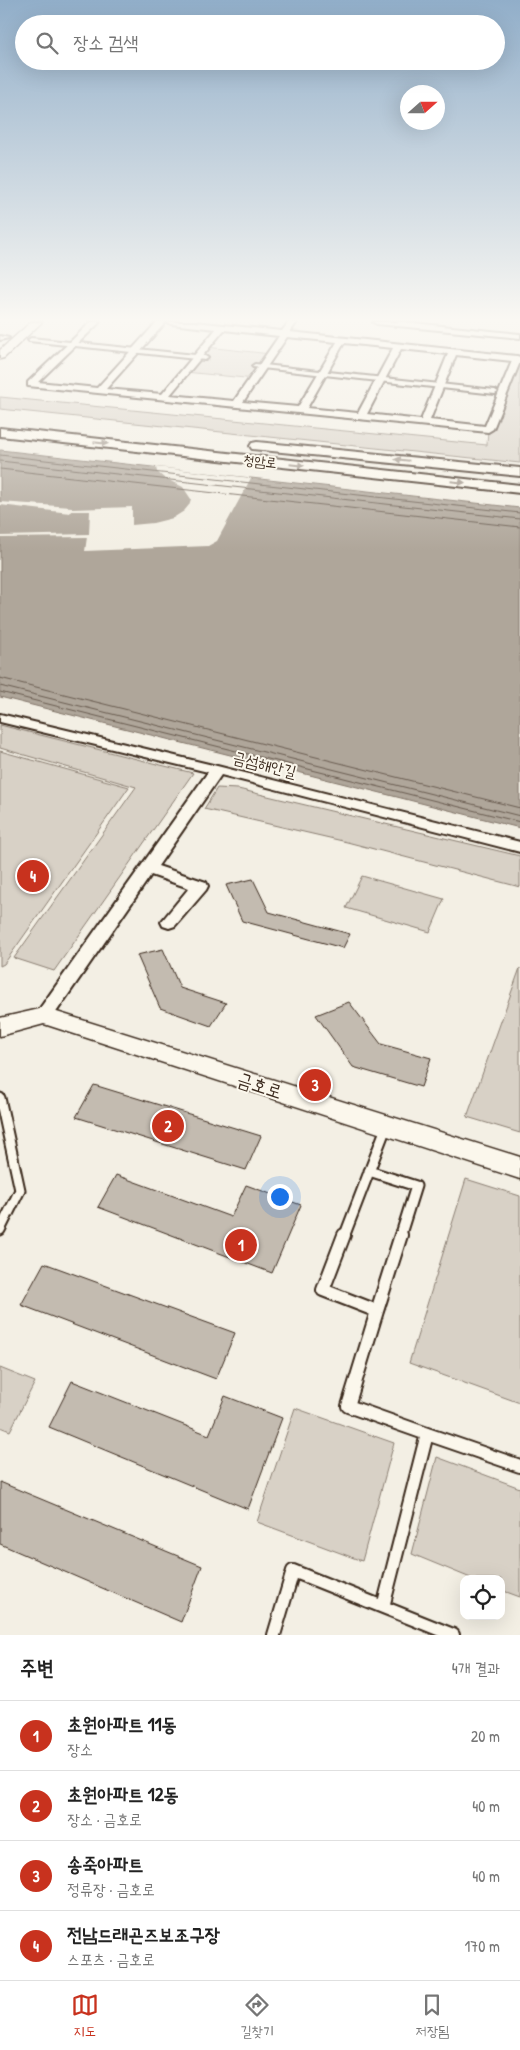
<!DOCTYPE html>
<html lang="ko">
<head>
<meta charset="utf-8">
<style>
  :root { --surface:#fff; --page:#f6f6f6; --text:#222; --muted:#767676; --line:#e0e0e0; --accent:#c8321e }
  body { margin:0; font-family:"Patrick Hand","Poor Story",sans-serif; background:var(--page); color:var(--text) }
  .controls { position:absolute; right:15px; bottom:15px; display:grid; overflow:hidden; border-radius:10px; box-shadow:0 5px 20px #0002 }
  .controls button { width:45px; height:45px; display:grid; place-items:center; padding:0; border:0; border-bottom:1px solid var(--line); background:var(--surface); color:var(--text); font:25px sans-serif }
  .compass { position:absolute; left:400px; top:85px; width:45px; height:45px; border-radius:50%; background:var(--surface); box-shadow:0 5px 20px #0002; rotate:69deg }
  .you { position:absolute; left:279px; top:1196px; width:18px; height:18px; margin:-12px; border:4px solid #fff; border-radius:50%; background:#1a73e8; box-shadow:0 0 0 8px #1a73e833 }
  .badge { display:grid; place-items:center; width:32px; height:32px; border-radius:50%; background:var(--accent); color:#fff; font-size:16px; font-weight:700 }
  .pin { position:absolute; translate:-50% -50%; border:2px solid #fff; box-shadow:0 1px 5px #0006 }
  .list { margin:0; padding:0; list-style:none }
  h2 { display:flex; justify-content:space-between; align-items:center; height:65px; margin:0; padding:0 20px; font-size:21px }
  h2 small { font-size:16px; font-weight:400; color:var(--muted) }
  .list li { display:grid; grid-template-columns:32px 1fr auto; gap:15px; align-items:center; box-sizing:border-box; height:70px; padding:0 20px; border-top:1px solid var(--line) }
  .list b { display:block; font-size:19px; white-space:nowrap }
  .list p { margin:0; font-size:16px; white-space:nowrap; color:var(--muted) }
  .list em { font-size:16px; font-style:normal; color:var(--muted) }
  .icon { flex:none; width:28px; height:28px; fill:none; stroke:currentColor; stroke-width:2; stroke-linecap:round; stroke-linejoin:round }
  .map { position:relative; flex:none; width:520px; height:1635px; overflow:hidden }
  .search { position:absolute; background:var(--surface); box-shadow:0 5px 20px #0002; left:15px; right:15px; top:15px; height:55px; display:flex; align-items:center; gap:12px; box-sizing:border-box; padding:0 18px; border-radius:28px; color:var(--muted); font-size:19px }
  .sheet { height:345px; background:var(--surface) }
  nav { display:flex; justify-content:space-around; align-items:center; box-sizing:border-box; height:70px; border-top:1px solid var(--line); background:var(--surface); font-size:14px; color:var(--muted) }
  nav a { display:grid; justify-items:center; gap:2px }
  nav .on { color:var(--accent) }
  .map>svg:first-child { display:block }
  .green { fill:#d8d1c6; stroke:#8a7e72 }
  .water { fill:#afa69a; stroke:#817468 }
  .pier { fill:#f3efe4 }
  .lines { fill:none; stroke-linecap:round; stroke-linejoin:round }
  .shore { stroke:#695c50; stroke-width:1 }
  .building { fill:#c3bbb0; stroke:#3b2a1e }
  .service-far1-casing { stroke:#3b2a1e; stroke-width:13 }
  .service-casing { stroke:#3b2a1e; stroke-width:16 }
  .pedestrian-casing { stroke:#3b2a1e; stroke-width:4 }
  .minor-casing { stroke:#3b2a1e; stroke-width:4 }
  .tertiary-casing { stroke:#3b2a1e; stroke-width:3 }
  .secondary-casing { stroke:#3b2a1e; stroke-width:4 }
  .service-far1 { stroke:#fbf7ec; stroke-width:9 }
  .service { stroke:#fbf7ec; stroke-width:12 }
  .pedestrian { fill:#fbf7ec; fill-rule:evenodd }
  .minor { fill:#fbf7ec; fill-rule:evenodd }
  .tertiary { fill:#fbf7ec; fill-rule:evenodd }
  .secondary { fill:#fbf7ec; fill-rule:evenodd }
  .oneway { fill:#9b9085 }
  .labels { text-anchor:middle; stroke-width:4; stroke-linejoin:round; paint-order:stroke }
  .far-street-label { font-size:14px; fill:#3b2a1e; stroke:#fbf7ec }
  .street-label { font-size:16px; fill:#3b2a1e; stroke:#fbf7ec }
  .near-street-label { font-size:19px; fill:#3b2a1e; stroke:#fbf7ec }
</style>
</head>
<body>
<div class="map">
<svg width="520" height="1635" viewBox="0 0 520 1635">
  <rect width="100%" height="100%" fill="#f3efe4"/>
  <filter id="ink" filterUnits="userSpaceOnUse"><feTurbulence type="fractalNoise" baseFrequency=".02" numOctaves="2"/><feDisplacementMap in="SourceGraphic" scale="10" xChannelSelector="R" yChannelSelector="G"/><feConvolveMatrix kernelMatrix="1 2 1 2 8 2 1 2 1" color-interpolation-filters="sRGB"/></filter>
  <g filter="url(#ink)">
    <!-- green -->
    <path class="green" d="M 206,347 L 271,354 L 255,379 L 185,372 Z
      M 520,359 L 520,463 L 0,409 L 0,397 L 487,445 L 488,429 Z
      M 0,725 L 193,773 L 54,971 L 14,958 L 136,787 L 0,748 Z
      M 0,751 L 129,787 L 4,964 L 0,966 Z
      M 217,788 L 238,789 L 520,856 L 520,887 L 347,842 L 204,809 Z
      M 362,876 L 444,899 L 430,932 L 346,908 Z
      M 520,968 L 520,1133 L 467,1117 Z
      M 466,1179 L 520,1196 L 520,1403 L 409,1363 Z
      M 0,1368 L 35,1382 L 10,1431 L 0,1427 Z
      M 295,1408 L 394,1443 L 362,1561 L 257,1522 Z
      M 437,1457 L 520,1488 L 520,1597 L 501,1590 L 501,1579 L 473,1579 L 412,1554 Z"/>
    <!-- water -->
    <path class="water" d="M 0,450 L 520,508 L 520,828 L 0,697 Z"/>
    <!-- pier -->
    <path class="pier" d="M 156,467 L 251,478 L 217,541 L 208,546 L 85,551 L 87,537 L 0,538 L 0,536 L 89,534 L 90,511 L 71,511 L 70,513 L 0,505 L 0,502 L 72,507 L 72,509 L 132,507 L 132,525 L 153,523 L 173,518 L 184,511 L 189,505 L 191,499 L 183,487 L 164,478 L 157,472 Z"/>
    <g class="lines">
      <!-- shore -->
      <path class="shore" d="M 0,455 L 520,513
        M 0,461 L 520,519
        M 0,469 L 520,527
        M 0,678 L 520,808
        M 0,686 L 520,816
        M 0,692 L 520,822"/>
    </g>
    <!-- building -->
    <path class="building" d="M 253,879 L 269,912 L 350,934 L 343,948 L 242,921 L 226,885 Z
      M 163,949 L 180,988 L 226,1003 L 211,1026 L 160,1008 L 137,955 Z
      M 349,1002 L 381,1044 L 431,1058 L 421,1087 L 353,1067 L 316,1015 Z
      M 94,1085 L 261,1136 L 246,1170 L 76,1117 Z
      M 116,1175 L 231,1217 L 246,1185 L 301,1205 L 272,1273 L 98,1207 Z
      M 44,1263 L 235,1333 L 216,1379 L 21,1305 Z
      M 72,1381 L 209,1435 L 225,1396 L 282,1418 L 248,1509 L 49,1427 Z
      M 0,1482 L 202,1566 L 181,1622 L 0,1544 Z"/>
    <g class="lines">
      <defs>
        <path id="service-far1" d="M 0,1098 L 20,1190 L 0,1230
          M 369,1171 L 416,1186 L 400,1237
          M 344,1237 L 387,1125"/>
        <path id="service" d="M 344,1235 L 323,1290 L 377,1311 L 348,1406 L 427,1434
          M 377,1311 L 401,1235
          M 383,1607 L 427,1434 L 520,1466
          M 274,1635 L 293,1571 L 453,1635"/>
        <path id="pedestrian" d="M 0,336 L 9,338 L 0,340 Z
          M 31,338 L 205,356 L 208,358 L 205,360 L 29,341 L 28,340 Z
          M 255,364 L 495,390 L 498,392 L 495,394 L 253,367 L 252,366 Z"/>
        <path id="minor" d="M 91,322 L 100,322 L 38,382 L 97,388 L 157,322 L 166,322 L 106,389 L 162,394 L 216,329 L 171,324 L 167,322 L 195,322 L 282,331 L 289,322 L 297,322 L 290,332 L 517,356 L 520,357 L 520,362 L 493,429 L 488,432 L 28,386 L 28,382 ZM 224,330 L 279,336 L 234,401 L 170,395 ZM 287,337 L 337,342 L 298,407 L 243,402 ZM 344,343 L 393,348 L 358,413 L 307,408 ZM 401,349 L 448,354 L 421,420 L 367,414 ZM 456,355 L 512,361 L 485,426 L 430,420 Z
          M 373,322 L 403,322 L 520,334 L 520,338 L 377,324 Z
          M 0,714 L 217,766 L 520,842 L 520,852 L 221,775 L 158,866 L 206,882 L 208,886 L 206,890 L 175,926 L 169,928 L 163,926 L 161,922 L 189,888 L 151,875 L 50,1021 L 44,1023 L 38,1021 L 35,1016 L 38,1011 L 208,772 L 0,722 Z"/>
        <path id="tertiary" d="M 31,322 L 42,322 L 4,358 L 0,359 L 0,350 Z
          M 44,1008 L 520,1157 L 520,1179 L 44,1024 L 0,1036 L 0,1018 Z"/>
        <path id="secondary" d="M 0,428 L 520,485 L 520,493 L 0,436 Z
          M 257,442 L 520,468 L 520,476 L 252,449 L 250,446 L 252,443 Z"/>
      </defs>
      <!-- service-far1 casing -->
      <use href="#service-far1" class="service-far1-casing"/>
      <!-- service casing -->
      <use href="#service" class="service-casing"/>
      <!-- pedestrian casing -->
      <use href="#pedestrian" class="pedestrian-casing"/>
      <!-- minor casing -->
      <use href="#minor" class="minor-casing"/>
      <!-- tertiary casing -->
      <use href="#tertiary" class="tertiary-casing"/>
      <!-- secondary casing -->
      <use href="#secondary" class="secondary-casing"/>
      <!-- service-far1 -->
      <use href="#service-far1" class="service-far1"/>
      <!-- service -->
      <use href="#service" class="service"/>
      <!-- pedestrian -->
      <use href="#pedestrian" class="pedestrian"/>
      <!-- minor -->
      <use href="#minor" class="minor"/>
      <!-- tertiary -->
      <use href="#tertiary" class="tertiary"/>
      <!-- secondary -->
      <use href="#secondary" class="secondary"/>
    </g>
    <!-- one-way arrows -->
    <defs><path id="oneway-solid" d="M-6-.8H1V-3.2L6.5 0L1 3.2V.8H-6Z" transform="scale(1.25)"/></defs>
    <g class="oneway">
      <use href="#oneway-solid" transform="translate(101 443) rotate(6)"/>
      <use href="#oneway-solid" transform="translate(402 460) rotate(-174)"/>
      <use href="#oneway-solid" transform="translate(297 465) rotate(6)"/>
      <use href="#oneway-solid" transform="translate(458 482) rotate(6)"/>
    </g>
  </g>
  <!-- sky -->
  <linearGradient id="sky" x2="0" y2="1"><stop stop-color="#91aec9"/><stop offset="0.58" stop-color="#faf8f3"/><stop offset="1" stop-color="#faf8f3" stop-opacity="0"/></linearGradient>
  <rect width="520" height="551" fill="url(#sky)"/>
  <g class="labels">
    <!-- far-street labels -->
    <g class="far-street-label">
      <text transform="translate(260 461) rotate(6)" y="5">청암로</text>
    </g>
    <!-- street labels -->
    <g class="street-label">
      <text transform="translate(265 764) rotate(14)" y="6">금섬해안길</text>
    </g>
    <!-- near-street labels -->
    <g class="near-street-label">
      <text transform="translate(260 1085) rotate(18)" y="7">금호로</text>
    </g>
  </g>
</svg>
<div class="controls">
<button><svg class="icon" aria-label="locate" viewBox="0 0 24 24"><circle cx="12" cy="12" r="6"/><path d="M12 2v4M12 18v4M2 12h4M18 12h4"/></svg></button>
</div>
<svg class="compass" viewBox="-18 -18 36 36"><path d="M0-13l5 13h-10z" fill="#e53935"/><path d="M0 13l5-13h-10z" fill="#767676"/></svg>
<div class="you"></div>
<div class="pin badge" style="left:241px;top:1245px">1</div>
<div class="pin badge" style="left:168px;top:1126px">2</div>
<div class="pin badge" style="left:315px;top:1085px">3</div>
<div class="pin badge" style="left:33px;top:876px">4</div>
<div class="search"><svg class="icon" aria-label="search" viewBox="0 0 24 24"><circle cx="10" cy="10" r="6"/><path d="M15 15l6 6"/></svg>장소 검색</div>
</div>
<section class="sheet">
<h2>주변<small>4개 결과</small></h2>
<ul class="list">
<li><span class="badge">1</span><div><b>초원아파트 11동</b><p>장소</p></div><em>20 m</em></li>
<li><span class="badge">2</span><div><b>초원아파트 12동</b><p>장소 · 금호로</p></div><em>40 m</em></li>
<li><span class="badge">3</span><div><b>송죽아파트</b><p>정류장 · 금호로</p></div><em>40 m</em></li>
<li><span class="badge">4</span><div><b>전남드래곤즈보조구장</b><p>스포츠 · 금호로</p></div><em>170 m</em></li>
</ul>
</section>
<nav>
<a class="on"><svg class="icon" aria-label="map" viewBox="0 0 24 24"><path d="M3 6l6-2 6 2 6-2v14l-6 2-6-2-6 2zM9 4v14M15 6v14"/></svg>지도</a>
<a><svg class="icon" aria-label="directions" viewBox="0 0 24 24"><path d="M12 3l9 9-9 9-9-9zM9 14v-3h6M13 9l2 2-2 2"/></svg>길찾기</a>
<a><svg class="icon" aria-label="saved" viewBox="0 0 24 24"><path d="M7 4h10v16l-5-4-5 4z"/></svg>저장됨</a>
</nav>
</body>
</html>
